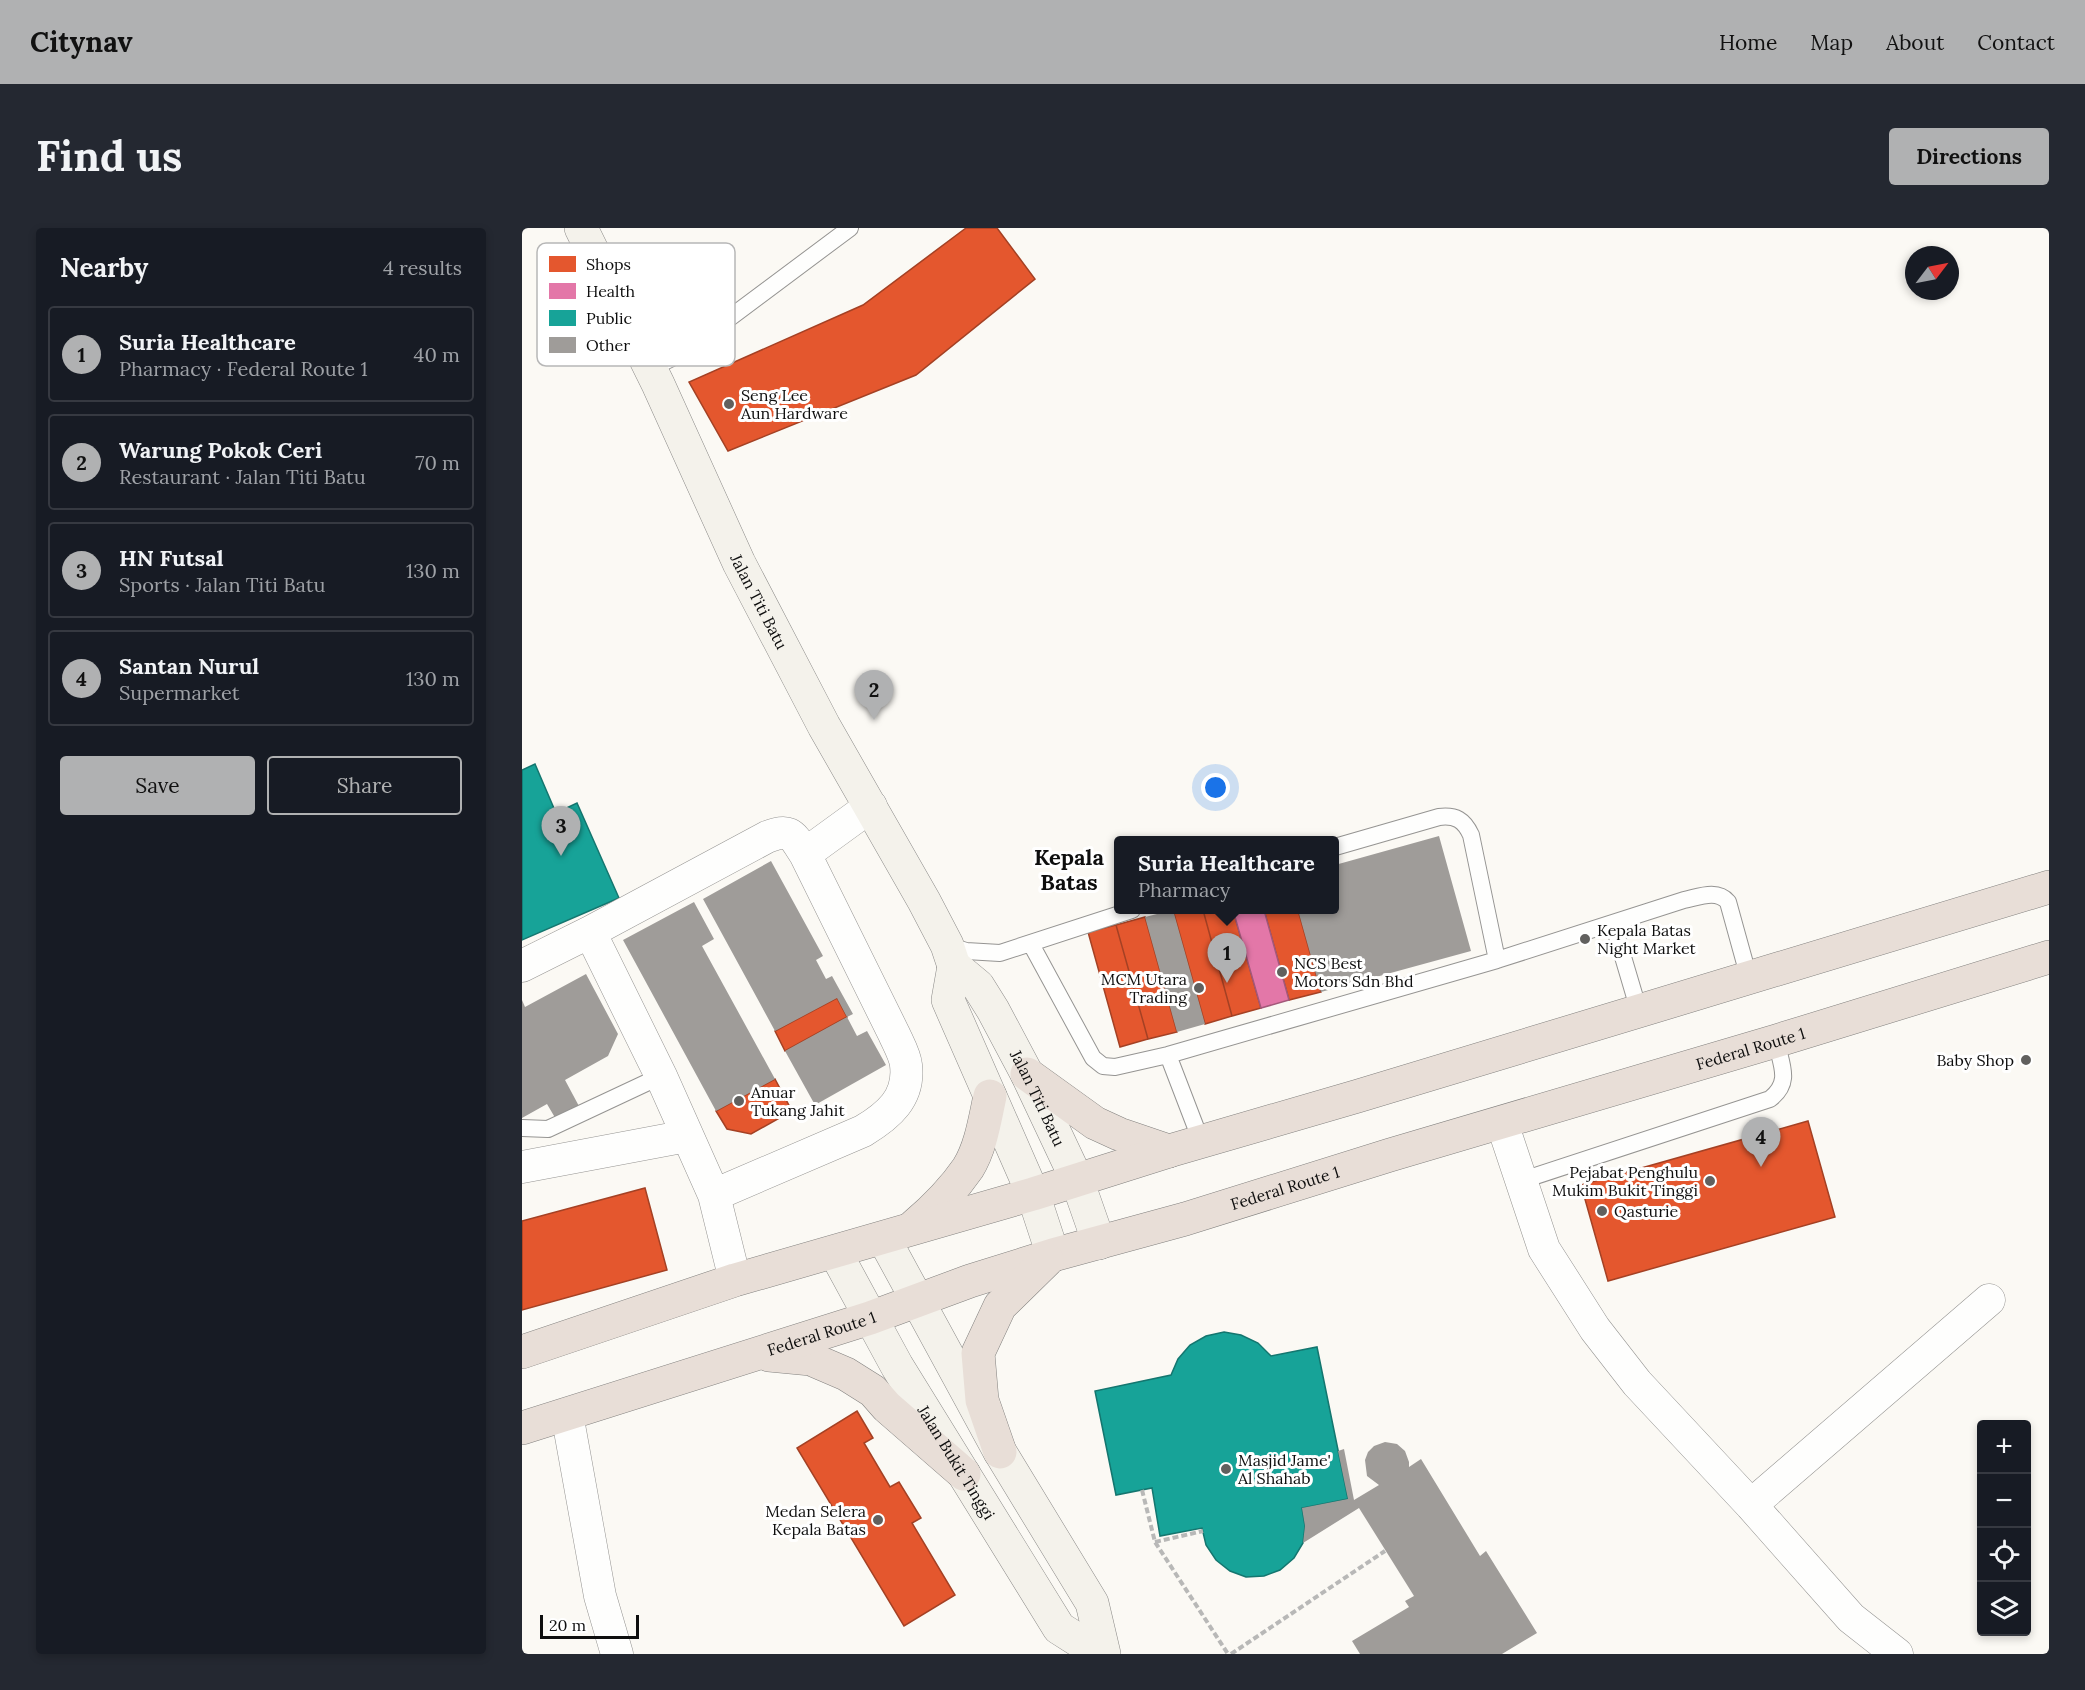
<!DOCTYPE html>
<html lang="en">
<head>
<meta charset="utf-8">
<style>
  :root { --surface:#171b24; --page:#242831; --text:#f1f3f6; --muted:#9ea1a6; --line:#363941; --accent:#b0b1b2 }
  body { margin:0; font-family:Lora,serif; background:var(--page); color:var(--text) }
  .controls { position:absolute; right:18px; bottom:18px; display:grid; overflow:hidden; border-radius:6px; box-shadow:0 3px 9px #0003 }
  .controls button { width:54px; height:54px; display:grid; place-items:center; padding:0; border:0; border-bottom:2px solid var(--line); background:var(--surface); color:var(--text); font:30px sans-serif }
  .compass { position:absolute; left:1383px; top:18px; width:54px; height:54px; border-radius:50%; background:var(--surface); box-shadow:0 3px 9px #0003; rotate:58deg }
  .scale { position:absolute; left:18px; bottom:15px; width:99px; box-sizing:border-box; padding-left:6px; border:3px solid #0e0e0e; border-top:0; font-size:16px; line-height:21px; white-space:nowrap; color:#0e0e0e; -webkit-text-stroke:4px #fff; paint-order:stroke }
  .you { position:absolute; left:694px; top:560px; width:21px; height:21px; margin:-15px; border:4px solid #fff; border-radius:50%; background:#1a73e8; box-shadow:0 0 0 9px #1a73e833 }
  .badge { display:grid; place-items:center; width:39px; height:39px; border-radius:50%; background:var(--accent); color:#111; font-size:20px; font-weight:700 }
  .pin { position:absolute; translate:-50% -50px; filter:drop-shadow(0 2px 3px #0008) }
  .pin::after { content:''; position:absolute; top:32px; width:21px; height:18px; background:inherit; clip-path:polygon(0 0,100% 0,50% 100%) }
  .popup { position:absolute; left:592px; top:608px; width:225px; height:78px; box-sizing:border-box; display:grid; place-content:center; border-radius:6px; background:var(--surface); filter:drop-shadow(0 2px 4px #0005); font-size:20px; white-space:nowrap; color:var(--muted) }
  .popup b { font-size:22px; color:var(--text) }
  .popup::after { content:''; position:absolute; left:50%; top:100%; margin-left:-12px; border:12px solid transparent; border-top-color:var(--surface) }
  .list { margin:0; padding:0; list-style:none }
  h2 { display:flex; justify-content:space-between; align-items:center; height:78px; margin:0; padding:0 24px; font-size:26px }
  h2 small { font-size:20px; font-weight:400; color:var(--muted) }
  .list li { display:grid; grid-template-columns:39px 1fr auto; gap:18px; align-items:center; box-sizing:border-box; height:96px; margin:0 12px 12px; padding:0 12px; border:2px solid var(--line); border-radius:6px }
  .list b { display:block; font-size:22px; white-space:nowrap }
  .list p { margin:0; font-size:20px; white-space:nowrap; color:var(--muted) }
  .list em { font-size:20px; font-style:normal; color:var(--muted) }
  .actions { display:flex; gap:12px; padding:18px 24px }
  .actions a { flex:1; padding:14px 0; border:2px solid var(--accent); border-radius:6px; text-align:center; font-size:21px; color:var(--accent) }
  .actions .main { background:var(--accent); color:#111 }
  .icon { flex:none; width:33px; height:33px; fill:none; stroke:currentColor; stroke-width:2; stroke-linecap:round; stroke-linejoin:round }
  .map { position:relative; flex:none; width:1527px; height:1426px; overflow:hidden; border-radius:6px }
  header { display:flex; align-items:center; gap:36px; box-sizing:border-box; height:84px; padding:0 30px; background:var(--accent); color:#111 }
  header strong { font-size:28px }
  nav { display:flex; gap:33px; margin-inline-start:auto; font-size:21px }
  .intro { display:flex; align-items:center; justify-content:space-between; box-sizing:border-box; height:144px; padding:0 36px }
  h1 { margin:0; font-size:42px }
  .button { padding:15px 27px; border-radius:6px; background:var(--accent); color:#111; font-size:21px; font-weight:700 }
  main { display:flex; gap:36px; padding:0 36px }
  aside { flex:1; background:var(--surface); border-radius:6px; box-shadow:0 3px 9px #0003 }
  .map>svg:first-child { display:block }
  .shops { fill:#e4572e; stroke:#a44124; stroke-width:1.5 }
  .health { fill:#e377a8; stroke:#a3587a; stroke-width:1.5 }
  .public { fill:#17a398; stroke:#14766f; stroke-width:1.5 }
  .building { fill:#9f9c99 }
  .lines { fill:none; stroke-linecap:round; stroke-linejoin:round }
  .lane-casing { stroke:#959492; stroke-width:18 }
  .street-casing { stroke:#959492; stroke-width:33 }
  .secondary-casing { stroke:#8b8a88; stroke-width:34 }
  .highway-casing { stroke:#82817f; stroke-width:34 }
  .path { stroke:#b8b8b7; stroke-width:4; stroke-dasharray:6 3; stroke-linecap:butt }
  .lane { stroke:#fefefd; stroke-width:16 }
  .street { stroke:#fefefd; stroke-width:32 }
  .secondary { stroke:#f4f2eb; stroke-width:33 }
  .highway { stroke:#e8ded7; stroke-width:33 }
  .poi-dot { fill:#61605e; stroke:#fff; stroke-width:2 }
  .labels { text-anchor:middle; stroke-width:6; stroke-linejoin:round; paint-order:stroke }
  .poi-label { font-size:16px; fill:#0e0e0e; stroke:#fff; text-anchor:start }
  .street-label { font-size:16px; fill:#0e0e0e; stroke:#fff }
  .district-label { font-size:22px; font-weight:bold; fill:#0e0e0e; stroke:#fff }
  .key { fill:#fff; stroke:#b7b7b7; stroke-width:1.5 }
  .key-label { font-size:16px; fill:#0e0e0e }
</style>
</head>
<body>
<header>
<strong>Citynav</strong>
<nav><a>Home</a><a>Map</a><a>About</a><a>Contact</a></nav>
</header>
<div class="intro"><h1>Find us</h1><a class="button">Directions</a></div>
<main>
<aside>
<h2>Nearby<small>4 results</small></h2>
<ul class="list">
<li><span class="badge">1</span><div><b>Suria Healthcare</b><p>Pharmacy · Federal Route 1</p></div><em>40 m</em></li>
<li><span class="badge">2</span><div><b>Warung Pokok Ceri</b><p>Restaurant · Jalan Titi Batu</p></div><em>70 m</em></li>
<li><span class="badge">3</span><div><b>HN Futsal</b><p>Sports · Jalan Titi Batu</p></div><em>130 m</em></li>
<li><span class="badge">4</span><div><b>Santan Nurul</b><p>Supermarket</p></div><em>130 m</em></li>
</ul>
<div class="actions"><a class="main">Save</a><a>Share</a></div>
</aside>
<div class="map">
<svg width="1527" height="1426" viewBox="0 0 1527 1426">
  <rect width="100%" height="100%" fill="#fbf9f4"/>
  <!-- shops -->
  <path class="shops" d="M 444,0 L 475,0 L 513,51 L 394,147 L 206,223 L 167,154 L 341,77 Z
    M 651,682 L 681,682 L 710,788 L 683,796 Z
    M 681,682 L 711,682 L 739,780 L 710,788 Z
    M 742,682 L 776,682 L 799,764 L 767,772 Z
    M 623,689 L 655,804 L 626,811 L 594,697 Z
    M 594,697 L 626,811 L 598,819 L 566,704 Z
    M 315,770 L 325,789 L 263,823 L 253,803 Z
    M 253,851 L 270,883 L 229,906 L 205,901 L 194,883 Z
    M 1286,893 L 1313,989 L 1086,1053 L 1059,957 Z
    M 123,960 L 145,1042 L 0,1082 L 0,993 Z
    M 335,1183 L 351,1210 L 342,1215 L 368,1259 L 377,1254 L 399,1290 L 390,1295 L 433,1367 L 382,1398 L 275,1220 Z"/>
  <!-- health -->
  <path class="health" d="M 711,682 L 742,682 L 767,772 L 739,780 Z"/>
  <!-- public -->
  <path class="public" d="M 13,536 L 34,585 L 55,575 L 97,670 L 0,712 L 0,542 Z
    M 702,1104 L 719,1107 L 736,1115 L 749,1128 L 795,1119 L 826,1271 L 780,1280 L 783,1298 L 781,1315 L 772,1330 L 758,1342 L 742,1348 L 724,1349 L 708,1343 L 694,1332 L 684,1317 L 680,1300 L 638,1308 L 630,1260 L 594,1267 L 573,1163 L 649,1147 L 656,1131 L 668,1117 L 684,1108 Z"/>
  <!-- building -->
  <path class="building" d="M 917,608 L 949,723 L 799,764 L 776,682 L 813,682 L 813,637 Z
    M 249,633 L 301,728 L 294,732 L 304,751 L 310,748 L 331,786 L 325,789 L 335,808 L 345,803 L 364,837 L 293,877 L 263,823 L 325,789 L 315,770 L 253,803 L 181,671 Z
    M 172,674 L 192,711 L 180,718 L 253,851 L 194,883 L 101,712 Z
    M 651,682 L 683,796 L 655,804 L 623,689 Z
    M 64,746 L 96,806 L 86,828 L 43,852 L 58,880 L 35,893 L 25,876 L 0,890 L 0,772 L 3,779 Z
    M 863,1214 L 875,1216 L 883,1223 L 887,1234 L 887,1239 L 899,1231 L 958,1328 L 964,1323 L 1015,1405 L 980,1426 L 838,1426 L 830,1413 L 887,1379 L 883,1373 L 892,1368 L 837,1280 L 781,1315 L 783,1298 L 780,1280 L 826,1271 L 816,1223 L 822,1221 L 832,1272 L 857,1257 L 845,1248 L 843,1232 L 846,1224 L 852,1218 Z"/>
  <g class="lines">
    <defs>
      <path id="lane" d="M 128,141 L 162,124 L 328,0
        M 813,619 L 917,589 C 934,587 942,592 949,607 L 975,732
        M 1091,695 L 1117,783
        M 509,716 L 571,830 L 581,838 L 593,839 L 646,827 L 975,732 L 1162,672 C 1177,669 1195,661 1206,674 L 1227,750
        M 425,717 L 444,723 L 478,725 L 610,682
        M 646,827 L 679,913
        M 0,900 L 26,901 L 139,848
        M 998,953 L 1248,871 C 1270,854 1259,837 1254,813"/>
      <path id="street" d="M 283,626 L 349,578
        M 68,704 L 139,848 L 192,967 L 213,1052
        M 0,738 L 68,704 L 245,609 C 269,599 271,608 283,626 L 372,806 C 376,815 383,827 384,837 C 388,870 366,888 341,903 L 192,967
        M 980,895 L 1022,1021 L 1073,1101 L 1115,1155 L 1229,1277 L 1329,1390 L 1375,1426
        M 0,939 L 165,908
        M 45,1186 L 78,1368 L 95,1426
        M 1229,1277 L 1467,1072"/>
      <g id="secondary">
        <path id="s1" d="M 59,0 L 136,156 L 217,335 L 302,498 L 402,673 L 425,717 L 432,738 L 456,758 L 471,782 L 505,846 L 555,952 L 577,1015"/>
        <path d="M 432,738 L 426,772 L 511,966 L 531,1027"/>
        <path d="M 362,1011 L 478,1224 L 570,1375 L 582,1426"/>
        <path id="s2" d="M 313,1024 L 375,1138 L 537,1400 L 578,1426"/>
      </g>
      <g id="highway">
        <path d="M 505,846 L 573,895 L 597,906 L 647,923"/>
        <path d="M 392,998 C 412,981 431,962 446,940 C 459,919 463,891 468,868"/>
        <path d="M 0,1124 L 213,1052 L 511,966 L 647,923 L 836,868 L 1527,659"/>
        <path d="M 247,1127 L 289,1131 L 324,1146 L 351,1163 L 365,1179 L 442,1246"/>
        <path id="s3" d="M 0,1200 L 348,1090 L 448,1053 L 531,1027 L 663,991 L 868,927 L 1254,813 L 1527,729"/>
        <path d="M 478,1224 L 460,1172 L 456,1125 L 478,1078 L 525,1032"/>
      </g>
    </defs>
    <!-- lane casing -->
    <use href="#lane" class="lane-casing"/>
    <!-- street casing -->
    <use href="#street" class="street-casing"/>
    <!-- secondary casing -->
    <use href="#secondary" class="secondary-casing"/>
    <!-- highway casing -->
    <use href="#highway" class="highway-casing"/>
    <!-- path -->
    <path class="path" d="M 620,1262 L 633,1314 L 706,1426
      M 633,1314 L 681,1303
      M 709,1426 L 863,1323"/>
    <!-- lane -->
    <use href="#lane" class="lane"/>
    <!-- street -->
    <use href="#street" class="street"/>
    <!-- secondary -->
    <use href="#secondary" class="secondary"/>
    <!-- highway -->
    <use href="#highway" class="highway"/>
  </g>
  <!-- markers -->
  <g class="poi-dot">
    <circle cx="207" cy="176" r="6"/>
    <circle cx="1063" cy="711" r="6"/>
    <circle cx="760" cy="744" r="6"/>
    <circle cx="677" cy="760" r="6"/>
    <circle cx="1504" cy="832" r="6"/>
    <circle cx="217" cy="873" r="6"/>
    <circle cx="1188" cy="953" r="6"/>
    <circle cx="1080" cy="983" r="6"/>
    <circle cx="704" cy="1241" r="6"/>
    <circle cx="356" cy="1292" r="6"/>
  </g>
  <g class="labels">
    <!-- poi labels -->
    <g class="poi-label">
      <text x="219" y="173">Seng Lee<tspan x="219" dy="18">Aun Hardware</tspan></text>
      <text x="1075" y="708">Kepala Batas<tspan x="1075" dy="18">Night Market</tspan></text>
      <text x="772" y="741">NCS Best<tspan x="772" dy="18">Motors Sdn Bhd</tspan></text>
      <text x="665" y="757" text-anchor="end">MCM Utara<tspan x="665" dy="18">Trading</tspan></text>
      <text x="1492" y="838" text-anchor="end">Baby Shop</text>
      <text x="229" y="870">Anuar<tspan x="229" dy="18">Tukang Jahit</tspan></text>
      <text x="1176" y="950" text-anchor="end">Pejabat Penghulu<tspan x="1176" dy="18">Mukim Bukit Tinggi</tspan></text>
      <text x="1092" y="989">Qasturie</text>
      <text x="716" y="1238">Masjid Jame'<tspan x="716" dy="18">Al Shahab</tspan></text>
      <text x="344" y="1289" text-anchor="end">Medan Selera<tspan x="344" dy="18">Kepala Batas</tspan></text>
    </g>
    <!-- street labels -->
    <g class="street-label">
      <text dy="6" stroke="none"><textPath href="#s1" startOffset="414">Jalan Titi Batu</textPath></text>
      <text dy="6" stroke="none"><textPath href="#s3" startOffset="1286">Federal Route 1</textPath></text>
      <text dy="6" stroke="none"><textPath href="#s1" startOffset="986">Jalan Titi Batu</textPath></text>
      <text dy="6" stroke="none"><textPath href="#s3" startOffset="800">Federal Route 1</textPath></text>
      <text dy="6" stroke="none"><textPath href="#s3" startOffset="314">Federal Route 1</textPath></text>
      <text dy="6" stroke="none"><textPath href="#s2" startOffset="243">Jalan Bukit Tinggi</textPath></text>
    </g>
    <!-- district labels -->
    <g class="district-label">
      <text x="547" y="637">Kepala<tspan x="547" dy="25">Batas</tspan></text>
    </g>
  </g>
  <!-- legend -->
  <rect x="15" y="15" width="198" height="123" rx="9" class="key"/>
  <rect x="27" y="28" width="27" height="16" fill="#e4572e"/>
  <rect x="27" y="55" width="27" height="16" fill="#e377a8"/>
  <rect x="27" y="82" width="27" height="16" fill="#17a398"/>
  <rect x="27" y="109" width="27" height="16" fill="#9f9c99"/>
  <g class="key-label">
    <text x="64" y="42">Shops</text>
    <text x="64" y="69">Health</text>
    <text x="64" y="96">Public</text>
    <text x="64" y="123">Other</text>
  </g>
</svg>
<div class="controls">
<button>+</button>
<button>−</button>
<button><svg class="icon" aria-label="locate" viewBox="0 0 24 24"><circle cx="12" cy="12" r="6"/><path d="M12 2v4M12 18v4M2 12h4M18 12h4"/></svg></button>
<button><svg class="icon" aria-label="layers" viewBox="0 0 24 24"><path d="M12 4l9 5-9 5-9-5zM3 14l9 5 9-5"/></svg></button>
</div>
<svg class="compass" viewBox="-18 -18 36 36"><path d="M0-13l5 13h-10z" fill="#e53935"/><path d="M0 13l5-13h-10z" fill="#9ea1a6"/></svg>
<div class="scale">20 m</div>
<div class="you"></div>
<div class="pin badge" style="left:705px;top:755px">1</div>
<div class="popup"><b>Suria Healthcare</b>Pharmacy</div>
<div class="pin badge" style="left:352px;top:492px">2</div>
<div class="pin badge" style="left:39px;top:628px">3</div>
<div class="pin badge" style="left:1239px;top:939px">4</div>
</div>
</main>
</body>
</html>
